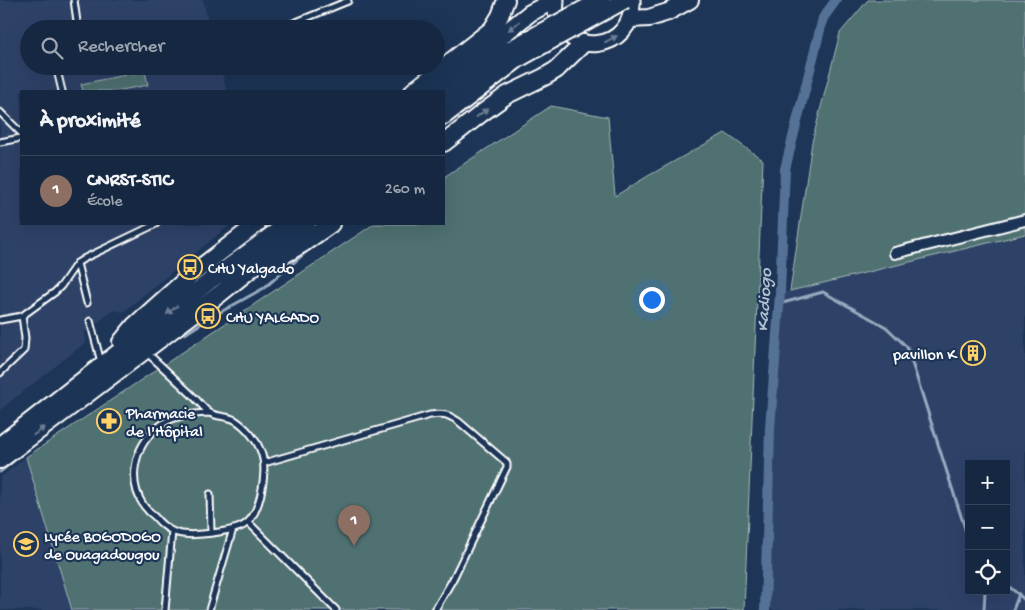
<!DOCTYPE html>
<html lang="fr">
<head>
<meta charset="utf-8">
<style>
  :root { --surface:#162841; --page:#1f3048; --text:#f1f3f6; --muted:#9ea6b1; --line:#35445a; --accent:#d93025 }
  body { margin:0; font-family:"Gochi Hand",sans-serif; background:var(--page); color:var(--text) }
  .controls { position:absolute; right:15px; bottom:15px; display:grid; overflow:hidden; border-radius:0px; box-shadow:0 5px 20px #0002 }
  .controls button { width:45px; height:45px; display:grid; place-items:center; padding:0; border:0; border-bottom:1px solid var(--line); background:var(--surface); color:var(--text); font:25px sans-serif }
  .you { position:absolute; left:651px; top:299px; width:18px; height:18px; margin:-12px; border:4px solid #fff; border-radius:50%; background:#1a73e8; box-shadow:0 0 0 8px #1a73e833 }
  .badge { display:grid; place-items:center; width:32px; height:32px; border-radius:50%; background:var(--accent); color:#fff; font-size:16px; font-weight:700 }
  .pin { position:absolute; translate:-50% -41px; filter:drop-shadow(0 1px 2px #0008) }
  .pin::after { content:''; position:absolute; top:26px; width:18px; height:15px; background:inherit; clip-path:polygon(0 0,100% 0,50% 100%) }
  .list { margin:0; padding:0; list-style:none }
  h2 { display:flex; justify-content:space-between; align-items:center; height:65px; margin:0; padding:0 20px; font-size:21px }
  h2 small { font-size:16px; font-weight:400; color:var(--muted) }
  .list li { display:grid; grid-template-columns:32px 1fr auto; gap:15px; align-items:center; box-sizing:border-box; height:70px; padding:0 20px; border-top:1px solid var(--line) }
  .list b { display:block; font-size:19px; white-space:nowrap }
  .list p { margin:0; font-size:16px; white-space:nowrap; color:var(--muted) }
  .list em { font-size:16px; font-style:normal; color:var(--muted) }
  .icon { flex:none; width:28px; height:28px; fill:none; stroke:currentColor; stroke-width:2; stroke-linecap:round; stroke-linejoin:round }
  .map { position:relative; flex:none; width:1025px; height:610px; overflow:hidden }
  .search { position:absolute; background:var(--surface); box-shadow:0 5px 20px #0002; left:20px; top:20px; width:425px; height:55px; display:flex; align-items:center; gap:12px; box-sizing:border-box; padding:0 18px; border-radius:28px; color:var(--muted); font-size:19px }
  .panel { position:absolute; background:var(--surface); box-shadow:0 5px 20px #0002; left:20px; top:90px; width:425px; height:135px; border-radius:0px }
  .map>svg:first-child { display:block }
  .built { fill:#2e4367; fill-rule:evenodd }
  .green { fill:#507171; stroke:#a8b8b8 }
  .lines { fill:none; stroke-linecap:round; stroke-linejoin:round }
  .stream { stroke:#98aac0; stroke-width:3 }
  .canal { stroke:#547296; stroke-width:10 }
  .service-casing { stroke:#fff; stroke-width:9 }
  .minor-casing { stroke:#fff; stroke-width:14 }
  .primary-casing { stroke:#fff; stroke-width:19 }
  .trunk-casing { stroke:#fff; stroke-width:20 }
  .service { stroke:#1d3557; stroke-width:5 }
  .minor { stroke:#1d3557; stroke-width:10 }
  .primary { stroke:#1d3557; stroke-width:15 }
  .trunk { stroke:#1d3557; stroke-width:16 }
  .trunk-bridge-casing { stroke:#fff; stroke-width:20; stroke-linecap:butt }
  .trunk-bridge { stroke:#1d3557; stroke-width:16 }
  .oneway { fill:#6c7c92 }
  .labels { text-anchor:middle; stroke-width:4.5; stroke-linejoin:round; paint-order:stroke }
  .poi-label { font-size:16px; fill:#fff; stroke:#1d3557; text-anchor:start }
  .water-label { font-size:18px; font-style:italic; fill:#b2c0d0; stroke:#1d3557 }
</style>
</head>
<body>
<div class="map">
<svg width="1025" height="610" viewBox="0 0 1025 610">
  <rect width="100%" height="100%" fill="#1d3557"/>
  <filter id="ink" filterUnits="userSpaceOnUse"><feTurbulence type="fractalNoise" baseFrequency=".02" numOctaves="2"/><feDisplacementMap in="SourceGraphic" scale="10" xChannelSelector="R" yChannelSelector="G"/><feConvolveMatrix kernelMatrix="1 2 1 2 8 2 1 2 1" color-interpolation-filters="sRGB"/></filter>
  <g filter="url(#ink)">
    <!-- built -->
    <path class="built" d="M 0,0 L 203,0 L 210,29 L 29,29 L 29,66 L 220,66 L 227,91 L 21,91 L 21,224 L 231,224 L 123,312 L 114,310 L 84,333 L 86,342 L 0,410 Z
      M 1025,234 L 1025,610 L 766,610 L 770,428 L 780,293 ZM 969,464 L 1006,464 L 1006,591 L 969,591 Z
      M 26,457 L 72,610 L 0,610 L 0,478 Z"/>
    <!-- green -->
    <path class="green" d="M 868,0 L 1025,0 L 1025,234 L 790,291 L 812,142 L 840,33 Z
      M 145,71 L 148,85 L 116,91 L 83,91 L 81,84 Z
      M 551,106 L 608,117 L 615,196 L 648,176 L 725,133 L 763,160 L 744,610 L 72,610 L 26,457 L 374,224 L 444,224 L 444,177 Z"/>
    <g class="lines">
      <!-- stream -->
      <path class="stream" d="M 476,128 L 513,101
        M 779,304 L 823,292 L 886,327 L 907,347 L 969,541
        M 185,334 L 208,319 L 264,288 L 313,246
        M 0,472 L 33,445
        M 1006,584 L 1025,600
        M 984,610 L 985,591
        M 1013,610 L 1019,594"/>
      <!-- canal -->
      <path class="canal" d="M 765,610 L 770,428 L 780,293 L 785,169 L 823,18 L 836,0"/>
      <defs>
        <path id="service" d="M 74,0 L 78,29
          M 279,29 L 348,1
          M 56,66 L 62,91
          M 0,112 L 21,133
          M 0,142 L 21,138
          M 77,263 L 87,303
          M 0,320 L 22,316 L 55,292 L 61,286 L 77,263 L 85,258 L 156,224
          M 90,321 L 101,362
          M 147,353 C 163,367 178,382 194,397 C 199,402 204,409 210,413 C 217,417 228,416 235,420 C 246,427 257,440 261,452 C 268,470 261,507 249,521 C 241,530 224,531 213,533 C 201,534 184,537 172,531 C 166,528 159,522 155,517 C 151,514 147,510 144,506 C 127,481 134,447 157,428 C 171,415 192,414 210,413
          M 0,373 L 24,350 L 25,338 L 22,316
          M 264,463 L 430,415 C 443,413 447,414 458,421 L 506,462 L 507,464 L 507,467 L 453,579 L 435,610
          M 210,494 L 211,533
          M 248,522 L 336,610
          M 165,610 L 172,531
          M 209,610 L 233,529"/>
        <path id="minor" d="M 895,253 L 1025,220"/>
        <path id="primary" d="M 556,0 C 556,4 555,8 556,12 C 563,59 635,53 632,0"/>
        <path id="trunk" d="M 630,19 L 649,18 L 668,12 L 690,0
          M 413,91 L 492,29 L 500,16 L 506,0
          M 433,91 L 530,13 L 555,0
          M 444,101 L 507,51 L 547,29
          M 444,116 L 518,59 L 552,40
          M 444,143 L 482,113 L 507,95 L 544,77 L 556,70 L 584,43
          M 272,262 L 304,243 L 331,224
          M 121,342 L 134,326 L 192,274 L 257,224
          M 0,445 L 211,280 L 287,224
          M 0,460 L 221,293 L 307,224"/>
      </defs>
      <!-- service casing -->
      <use href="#service" class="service-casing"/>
      <!-- minor casing -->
      <use href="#minor" class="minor-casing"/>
      <!-- primary casing -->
      <use href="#primary" class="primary-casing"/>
      <!-- trunk casing -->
      <use href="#trunk" class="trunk-casing"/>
      <!-- service -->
      <use href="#service" class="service"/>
      <!-- minor -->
      <use href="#minor" class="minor"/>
      <!-- primary -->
      <use href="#primary" class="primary"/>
      <!-- trunk -->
      <use href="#trunk" class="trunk"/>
      <defs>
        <path id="trunk-bridge" d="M 547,29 L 601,0
          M 552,40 L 625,0"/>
      </defs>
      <!-- trunk-bridge casing -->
      <use href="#trunk-bridge" class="trunk-bridge-casing"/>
      <!-- trunk-bridge -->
      <use href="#trunk-bridge" class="trunk-bridge"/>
    </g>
    <!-- one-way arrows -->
    <defs><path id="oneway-solid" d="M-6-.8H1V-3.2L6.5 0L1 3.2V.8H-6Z" transform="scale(1.25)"/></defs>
    <g class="oneway">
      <use href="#oneway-solid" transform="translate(514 26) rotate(141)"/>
      <use href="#oneway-solid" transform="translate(611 39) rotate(-28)"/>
      <use href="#oneway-solid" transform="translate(482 113) rotate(-36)"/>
      <use href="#oneway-solid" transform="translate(172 310) rotate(142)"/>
      <use href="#oneway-solid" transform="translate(39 431) rotate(-37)"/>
    </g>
  </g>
  <!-- icons -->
  <defs>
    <symbol id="bus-ring" viewBox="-11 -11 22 22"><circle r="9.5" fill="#1d3557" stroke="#ffd166" stroke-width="1.5"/><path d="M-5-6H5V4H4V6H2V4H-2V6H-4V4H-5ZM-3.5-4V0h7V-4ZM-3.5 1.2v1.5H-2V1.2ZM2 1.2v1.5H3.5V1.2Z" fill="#ffd166"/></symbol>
    <symbol id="building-ring" viewBox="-11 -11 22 22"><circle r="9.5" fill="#1d3557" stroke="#ffd166" stroke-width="1.5"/><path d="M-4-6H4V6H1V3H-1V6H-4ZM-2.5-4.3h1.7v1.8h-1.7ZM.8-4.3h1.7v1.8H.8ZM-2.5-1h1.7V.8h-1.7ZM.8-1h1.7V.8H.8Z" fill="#ffd166"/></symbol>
    <symbol id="pharmacy-ring" viewBox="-11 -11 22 22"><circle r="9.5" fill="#1d3557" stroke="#ffd166" stroke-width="1.5"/><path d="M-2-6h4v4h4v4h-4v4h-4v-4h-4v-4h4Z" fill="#ffd166"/></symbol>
    <symbol id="school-ring" viewBox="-11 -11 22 22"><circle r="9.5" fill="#1d3557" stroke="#ffd166" stroke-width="1.5"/><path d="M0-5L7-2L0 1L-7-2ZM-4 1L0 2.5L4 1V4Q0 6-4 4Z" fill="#ffd166"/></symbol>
  </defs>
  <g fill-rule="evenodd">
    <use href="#bus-ring" x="176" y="253" width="28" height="28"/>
    <use href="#bus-ring" x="194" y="302" width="28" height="28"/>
    <use href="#building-ring" x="959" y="339" width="28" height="28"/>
    <use href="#pharmacy-ring" x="95" y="407" width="28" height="28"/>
    <use href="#school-ring" x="12" y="530" width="28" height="28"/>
  </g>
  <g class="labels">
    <!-- poi labels -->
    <g class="poi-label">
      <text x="208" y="273">CHU Yalgado</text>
      <text x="226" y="322">CHU YALGADO</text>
      <text x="956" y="359" text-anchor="end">pavillon K</text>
      <text x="126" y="418">Pharmacie<tspan x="126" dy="18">de l'Hôpital</tspan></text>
      <text x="44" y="541">Lycée BOGODOGO<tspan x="44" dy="18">de Ouagadougou</tspan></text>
    </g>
    <!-- water labels -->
    <g class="water-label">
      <text transform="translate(763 300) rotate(-87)" y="6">Kadiogo</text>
    </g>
  </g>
</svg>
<div class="controls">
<button>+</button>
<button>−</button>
<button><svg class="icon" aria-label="locate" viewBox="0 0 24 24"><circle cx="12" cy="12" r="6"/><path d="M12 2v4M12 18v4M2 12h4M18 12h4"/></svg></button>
</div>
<div class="you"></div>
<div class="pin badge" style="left:354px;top:546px;background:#8d6e63">1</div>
<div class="search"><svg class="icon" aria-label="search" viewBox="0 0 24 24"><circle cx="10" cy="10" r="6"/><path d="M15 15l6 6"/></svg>Rechercher</div>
<section class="panel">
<h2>À proximité<small></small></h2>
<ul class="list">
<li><span class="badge" style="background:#8d6e63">1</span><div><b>CNRST-STIC</b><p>École</p></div><em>260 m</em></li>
</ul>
</section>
</div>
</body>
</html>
